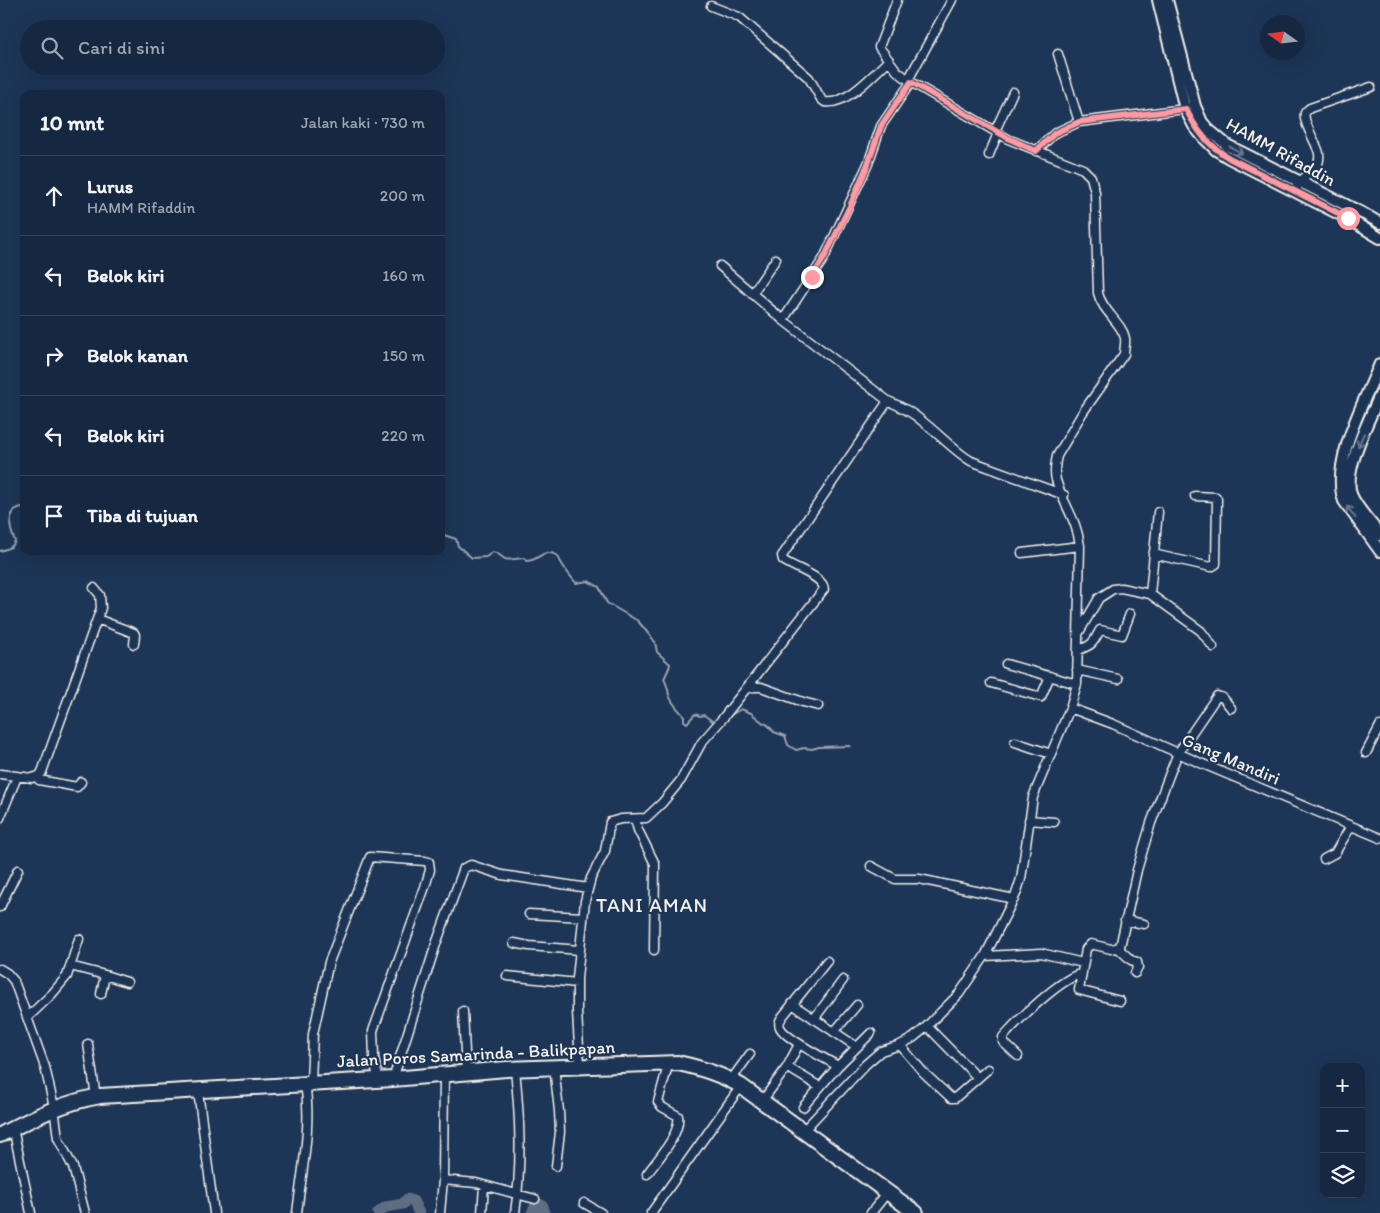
<!DOCTYPE html>
<html lang="id">
<head>
<meta charset="utf-8">
<style>
  :root { --surface:#162841; --page:#23344c; --text:#f1f3f6; --muted:#9ea6b1; --line:#35445a }
  body { margin:0; font-family:Itim,sans-serif; background:var(--page); color:var(--text) }
  .controls { position:absolute; right:15px; bottom:15px; display:grid; overflow:hidden; border-radius:10px; box-shadow:0 5px 20px #0002 }
  .controls button { width:45px; height:45px; display:grid; place-items:center; padding:0; border:0; border-bottom:1px solid var(--line); background:var(--surface); color:var(--text); font:25px sans-serif }
  .compass { position:absolute; left:1260px; top:15px; width:45px; height:45px; border-radius:50%; background:var(--surface); box-shadow:0 5px 20px #0002; rotate:284deg }
  .stop { position:absolute; width:15px; height:15px; margin:-11px; border:4px solid #ff9aa2; border-radius:50%; background:#fff }
  .stop.end { background:#ff9aa2; border-color:#fff; box-shadow:0 1px 5px #0008 }
  .list { margin:0; padding:0; list-style:none }
  h2 { display:flex; justify-content:space-between; align-items:center; height:65px; margin:0; padding:0 20px; font-size:21px }
  h2 small { font-size:16px; font-weight:400; color:var(--muted) }
  .list li { display:grid; grid-template-columns:32px 1fr auto; gap:15px; align-items:center; box-sizing:border-box; height:80px; padding:0 20px; border-top:1px solid var(--line) }
  .list b { display:block; font-size:19px; white-space:nowrap }
  .list p { margin:0; font-size:16px; white-space:nowrap; color:var(--muted) }
  .list em { font-size:16px; font-style:normal; color:var(--muted) }
  .icon { flex:none; width:28px; height:28px; fill:none; stroke:currentColor; stroke-width:2; stroke-linecap:round; stroke-linejoin:round }
  .map { position:relative; flex:none; width:1380px; height:1213px; overflow:hidden }
  .search { position:absolute; background:var(--surface); box-shadow:0 5px 20px #0002; left:20px; top:20px; width:425px; height:55px; display:flex; align-items:center; gap:12px; box-sizing:border-box; padding:0 18px; border-radius:28px; color:var(--muted); font-size:19px }
  .panel { position:absolute; background:var(--surface); box-shadow:0 5px 20px #0002; left:20px; top:90px; width:425px; height:465px; border-radius:10px }
  .map>svg:first-child { display:block }
  .lines { fill:none; stroke-linecap:round; stroke-linejoin:round }
  .stream { stroke:#9aa2ab; stroke-width:2 }
  .river { stroke:#5e6d82; stroke-width:11 }
  .street-casing { stroke:#f4f1e8; stroke-width:11 }
  .secondary-casing { stroke:#f4f1e8; stroke-width:14 }
  .highway-casing { stroke:#f4f1e8; stroke-width:18 }
  .street { stroke:#1d3557; stroke-width:8 }
  .secondary { stroke:#1d3557; stroke-width:10 }
  .highway { stroke:#1d3557; stroke-width:14 }
  .oneway { stroke:#68778a }
  .route { stroke:#ff9aa2; stroke-width:6 }
  .labels { text-anchor:middle; stroke-width:4.5; stroke-linejoin:round; paint-order:stroke }
  .street-label { font-size:18px; fill:#f4f1e8; stroke:#1d3557 }
  .quarter-label { font-size:20px; letter-spacing:1px; fill:#f4f1e8; stroke:#1d3557 }
</style>
</head>
<body>
<div class="map">
<svg width="1380" height="1213" viewBox="0 0 1380 1213">
  <rect width="100%" height="100%" fill="#1d3557"/>
  <filter id="ink" filterUnits="userSpaceOnUse"><feTurbulence type="fractalNoise" baseFrequency=".02" numOctaves="2"/><feDisplacementMap in="SourceGraphic" scale="10" xChannelSelector="R" yChannelSelector="G"/><feConvolveMatrix kernelMatrix="1 2 1 2 8 2 1 2 1" color-interpolation-filters="sRGB"/></filter>
  <g filter="url(#ink)">
    <g class="lines">
      <!-- stream -->
      <path class="stream" d="M 441,534 L 456,539 L 458,546 L 472,558 L 486,557 L 493,552 C 499,553 500,556 505,559 C 511,561 518,558 524,558 L 527,561 C 541,560 542,547 558,556 C 562,567 569,574 576,583 L 588,581 L 599,587 L 607,603 L 638,621 L 655,642 L 657,652 L 670,664 L 669,668 L 664,679 C 667,684 668,689 669,695 C 672,704 678,709 684,716 L 684,721 L 687,723 L 695,714 L 700,716 L 704,715 L 715,723
        M 0,551 C 7,549 13,548 15,541 C 10,530 8,521 14,510 L 21,507 L 24,509
        M 720,724 L 722,725 L 731,715 L 741,709 L 751,713 L 762,722 L 768,725 L 774,732 L 785,736 L 788,745 L 796,750 L 804,748 L 812,749 L 819,747 L 850,746"/>
      <!-- river -->
      <path class="river" d="M 378,1213 L 386,1207 L 403,1204 L 407,1199 L 413,1201 L 419,1213
        M 532,1213 L 537,1203 L 543,1206 L 544,1213"/>
      <defs>
        <path id="street" d="M 711,6 L 739,17 L 809,78 L 821,99 L 825,102 C 846,106 874,74 889,60
          M 1058,54 L 1079,122
          M 908,80 L 952,0
          M 911,82 L 881,126 L 868,164 L 824,258 L 783,320 L 888,401 C 900,406 912,412 922,421 C 939,434 953,450 971,461 L 1064,495
          M 995,131 L 1013,92
          M 1036,151 L 1055,133 L 1079,122 L 1185,109
          M 989,155 L 998,133
          M 1295,191 C 1297,188 1299,184 1301,181 C 1310,171 1321,169 1319,153 C 1317,144 1302,121 1305,113 C 1306,110 1308,110 1310,108 L 1371,87
          M 720,266 L 783,320
          M 752,294 L 776,259
          M 1022,553 L 1080,546
          M 1153,554 L 1211,567 L 1216,564 L 1217,499 L 1216,497 L 1195,496
          M 1150,594 L 1158,512
          M 97,619 L 134,633 L 135,635 L 134,644
          M 1078,634 L 1099,598 L 1113,589 L 1121,588 L 1150,594 L 1201,631 L 1213,647
          M 1078,650 C 1093,645 1093,643 1100,630 L 1122,635 L 1130,614
          M 1006,664 L 1077,684
          M 1077,670 L 1118,679
          M 991,683 L 1041,697 L 1050,676
          M 746,689 L 754,687 L 761,687 L 803,702 L 818,706
          M 1070,708 L 1113,724 L 1198,762 L 1380,838
          M 1015,742 L 1051,754
          M 1366,753 L 1380,726
          M 0,774 L 32,778 L 39,776 L 42,772 L 101,608 L 100,595 L 94,588
          M 37,777 L 39,780 L 77,787 L 81,782
          M 0,818 L 17,777
          M 635,819 L 638,830 L 655,864 L 654,950
          M 1029,820 L 1054,822
          M 1324,859 L 1335,853 L 1351,826
          M 871,866 L 895,879 L 919,879 L 1014,899
          M 0,907 L 18,870
          M 529,914 L 583,917
          M 1125,920 L 1144,924
          M 514,943 L 529,946 L 580,950
          M 1118,948 L 1131,960 L 1137,962 L 1138,967 L 1135,973
          M 985,956 L 1041,953 L 1083,963
          M 827,961 L 783,1016 C 780,1020 778,1023 780,1027 C 784,1038 826,1059 838,1066
          M 70,966 L 105,975 L 101,994
          M 0,969 L 8,974 L 14,981 L 45,1067 L 54,1107 L 58,1138 L 73,1167 L 85,1213
          M 105,975 L 127,982
          M 507,976 L 577,983
          M 1120,1001 L 1079,990 L 1086,949 L 1091,944 L 1111,949 L 1120,947 L 1137,870 L 1151,823 L 1170,773 L 1178,753 L 1217,696 L 1223,698 L 1231,708
          M 792,1004 L 857,1047
          M 463,1011 L 466,1073
          M 28,1017 L 52,994 L 67,976 L 79,939
          M 814,1019 L 843,980
          M 927,1026 L 978,1078
          M 834,1032 L 857,1005
          M 88,1044 L 96,1097
          M 900,1045 L 923,1072 L 951,1098 L 955,1098 L 988,1069
          M 1018,1056 L 1003,1042 L 1003,1037 C 1017,1021 1061,978 1081,974
          M 580,1066 L 577,1011 L 577,978 L 585,901 L 591,878 L 605,851 L 610,822 L 621,819 L 646,818 L 662,803 L 681,780 L 702,742 L 723,718 L 824,589 C 823,576 793,568 783,560 L 782,556 L 888,401
          M 554,1067 L 559,1111 L 560,1132 L 556,1166
          M 787,1067 L 820,1087
          M 393,1079 L 436,944 L 464,868 L 471,865 L 502,875 L 588,888
          M 731,1080 L 750,1054
          M 311,1082 L 313,1034 L 329,962 L 370,857 L 425,861 L 429,862 L 430,870 L 425,887 L 373,1031 L 374,1057 L 378,1079
          M 198,1091 L 214,1213
          M 763,1100 L 787,1067 L 799,1044
          M 803,1107 L 838,1066 L 871,1033
          M 13,1128 L 31,1213
          M 803,1131 L 866,1064 L 881,1051 L 900,1045 L 913,1038 L 924,1029 L 959,994 L 985,956 L 1016,894 L 1021,879 L 1033,797 L 1070,708 L 1077,684 L 1080,546 C 1077,519 1063,504 1056,480 C 1054,472 1055,464 1057,456 L 1083,412 L 1124,354 C 1124,349 1126,343 1125,338 C 1122,323 1102,311 1098,293 L 1095,192 L 1091,177 L 1083,169 L 1008,139 L 911,82 L 897,71 L 879,47 L 897,0
          M 647,1174 C 657,1160 681,1134 678,1116 L 662,1107 L 658,1102 L 669,1062
          M 443,1180 L 476,1183 L 535,1199
          M 584,1203 L 601,1213
          M 297,1213 C 302,1170 312,1126 305,1083
          M 440,1213 L 443,1180 L 444,1075
          M 482,1213 L 484,1186
          M 515,1213 C 522,1164 520,1118 515,1069
          M 651,1213 L 741,1086
          M 871,1213 L 887,1193"/>
        <path id="secondary" d="M 1158,0 L 1185,109 L 1194,126 L 1203,137 L 1216,150 L 1229,158 L 1347,218 L 1380,238
          M 1167,0 L 1195,106 L 1202,122 L 1208,129 L 1227,145 L 1364,214 L 1380,223
          M 1380,364 C 1365,400 1330,463 1344,501 L 1380,551
          M 1380,395 C 1370,418 1343,470 1351,494 C 1356,508 1371,522 1380,535"/>
        <path id="highway" d="M 0,1135 C 35,1117 61,1103 100,1096 L 393,1079 L 506,1069 L 678,1063 C 701,1068 721,1074 741,1086 L 916,1213"/>
      </defs>
      <!-- street casing -->
      <use href="#street" class="street-casing"/>
      <!-- secondary casing -->
      <use href="#secondary" class="secondary-casing"/>
      <!-- highway casing -->
      <use href="#highway" class="highway-casing"/>
      <!-- street -->
      <use href="#street" class="street"/>
      <!-- secondary -->
      <use href="#secondary" class="secondary"/>
      <!-- highway -->
      <use href="#highway" class="highway"/>
    </g>
    <!-- one-way arrows -->
    <defs><path id="oneway-shaft" d="M-6 0H5M1.5-3L5.5 0L1.5 3" fill="none" stroke-width="1.6" stroke-linecap="round" stroke-linejoin="round" transform="scale(1.25)"/></defs>
    <g class="oneway">
      <use href="#oneway-shaft" transform="translate(1236 150) rotate(28)"/>
      <use href="#oneway-shaft" transform="translate(1361 440) rotate(113)"/>
      <use href="#oneway-shaft" transform="translate(1351 512) rotate(-126)"/>
    </g>
  </g>
  <g class="lines" filter="url(#ink)">
    <!-- route -->
    <path class="route" d="M 812,277 L 824,258 L 850,206 L 868,164 L 881,126 L 911,82 L 1008,138 L 1036,151 L 1055,133 L 1079,122 L 1186,109 C 1196,130 1208,145 1229,158 L 1348,218"/>
  </g>
  <g class="labels">
    <!-- street labels -->
    <g class="street-label">
      <text transform="translate(1281 152) rotate(29)" y="6">HAMM Rifaddin</text>
      <text transform="translate(1231 759) rotate(23)" y="6">Gang Mandiri</text>
      <text transform="translate(476 1054) rotate(-3)" y="6">Jalan Poros Samarinda - Balikpapan</text>
    </g>
    <!-- quarter labels -->
    <g class="quarter-label">
      <text x="652" y="912">TANI AMAN</text>
    </g>
  </g>
</svg>
<div class="controls">
<button>+</button>
<button>−</button>
<button><svg class="icon" aria-label="layers" viewBox="0 0 24 24"><path d="M12 4l9 5-9 5-9-5zM3 14l9 5 9-5"/></svg></button>
</div>
<svg class="compass" viewBox="-18 -18 36 36"><path d="M0-13l5 13h-10z" fill="#e53935"/><path d="M0 13l5-13h-10z" fill="#9ea6b1"/></svg>
<div class="stop" style="left:1348px;top:218px"></div>
<div class="stop end" style="left:812px;top:277px"></div>
<div class="search"><svg class="icon" aria-label="search" viewBox="0 0 24 24"><circle cx="10" cy="10" r="6"/><path d="M15 15l6 6"/></svg>Cari di sini</div>
<section class="panel">
<h2>10 mnt<small>Jalan kaki · 730 m</small></h2>
<ul class="list">
<li><svg class="icon" aria-label="ahead" viewBox="0 0 24 24"><path d="M12 20V5M6 11l6-6 6 6"/></svg><div><b>Lurus</b><p>HAMM Rifaddin</p></div><em>200 m</em></li>
<li><svg class="icon" aria-label="left" viewBox="0 0 24 24"><path d="M17 20v-9H6M10 6l-5 5 5 5"/></svg><div><b>Belok kiri</b></div><em>160 m</em></li>
<li><svg class="icon" aria-label="right" viewBox="0 0 24 24"><path d="M7 20v-9h11M14 6l5 5-5 5"/></svg><div><b>Belok kanan</b></div><em>150 m</em></li>
<li><svg class="icon" aria-label="left" viewBox="0 0 24 24"><path d="M17 20v-9H6M10 6l-5 5 5 5"/></svg><div><b>Belok kiri</b></div><em>220 m</em></li>
<li><svg class="icon" aria-label="arrive" viewBox="0 0 24 24"><path d="M6 21V4h12l-3 4 3 4H6"/></svg><div><b>Tiba di tujuan</b></div></li>
</ul>
</section>
</div>
</body>
</html>
